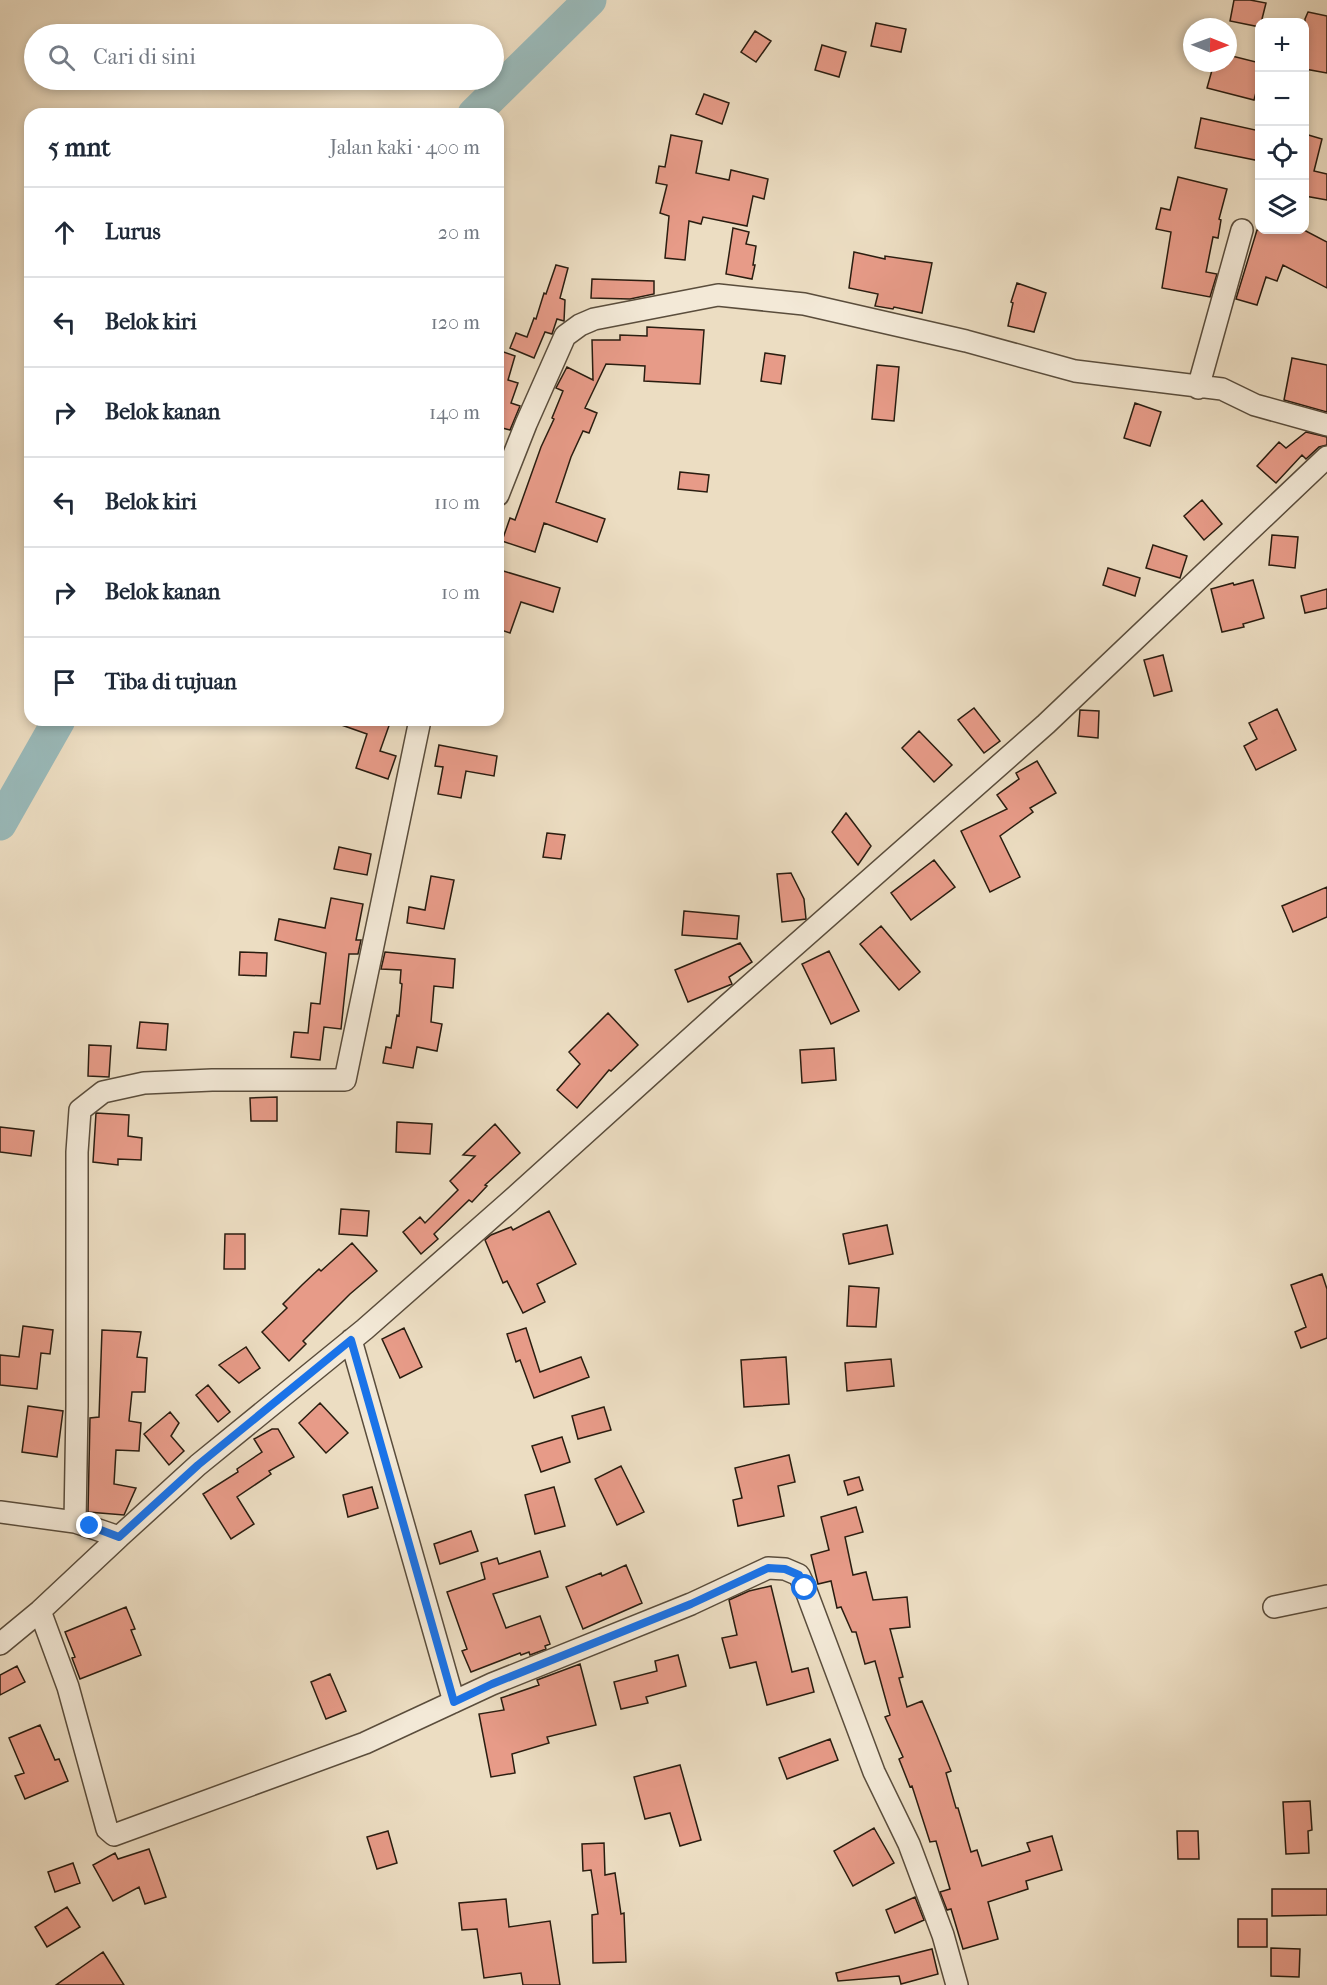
<!DOCTYPE html>
<html lang="id">
<head>
<meta charset="utf-8">
<style>
  :root { --surface:#fff; --page:#f2f2f3; --text:#1f2937; --muted:#747a83; --line:#e0e1e3 }
  body { margin:0; font-family:"IM FELL French Canon",serif; background:var(--page); color:var(--text) }
  .controls { position:absolute; right:18px; top:18px; display:grid; overflow:hidden; border-radius:12px; box-shadow:0 3px 9px #0003 }
  .controls button { width:54px; height:54px; display:grid; place-items:center; padding:0; border:0; border-bottom:2px solid var(--line); background:var(--surface); color:var(--text); font:30px sans-serif }
  .compass { position:absolute; left:1183px; top:18px; width:54px; height:54px; border-radius:50%; background:var(--surface); box-shadow:0 3px 9px #0003; rotate:91deg }
  .stop { position:absolute; width:18px; height:18px; margin:-14px; border:4px solid #1a73e8; border-radius:50%; background:#fff }
  .stop.end { background:#1a73e8; border-color:#fff; box-shadow:0 2px 6px #0008 }
  .list { margin:0; padding:0; list-style:none }
  h2 { display:flex; justify-content:space-between; align-items:center; height:78px; margin:0; padding:0 24px; font-size:26px }
  h2 small { font-size:20px; font-weight:400; color:var(--muted) }
  .list li { display:grid; grid-template-columns:39px 1fr auto; gap:18px; align-items:center; box-sizing:border-box; height:90px; padding:0 24px; border-top:2px solid var(--line) }
  .list b { display:block; font-size:22px; white-space:nowrap }
  .list em { font-size:20px; font-style:normal; color:var(--muted) }
  .icon { flex:none; width:33px; height:33px; fill:none; stroke:currentColor; stroke-width:2; stroke-linecap:round; stroke-linejoin:round }
  .map { position:relative; flex:none; width:1327px; height:1985px; overflow:hidden }
  .search { position:absolute; background:var(--surface); box-shadow:0 3px 9px #0003; left:24px; top:24px; width:480px; height:66px; display:flex; align-items:center; gap:15px; box-sizing:border-box; padding:0 21px; border-radius:33px; color:var(--muted); font-size:22px }
  .panel { position:absolute; background:var(--surface); box-shadow:0 3px 9px #0003; left:24px; top:108px; width:480px; height:618px; border-radius:18px }
  .map>svg:first-child { display:block }
  .lines { fill:none; stroke-linecap:round; stroke-linejoin:round }
  .river { stroke:#9ababa; stroke-width:33 }
  .building { fill:#e79b88; stroke:#2a1d10; stroke-width:1.5 }
  .minor-casing { stroke:#5a4d3c; stroke-width:24 }
  .minor { stroke:#f3e9d7; stroke-width:21 }
  .route { stroke:#1a73e8; stroke-width:8 }
</style>
</head>
<body>
<div class="map">
<svg width="1327" height="1985" viewBox="0 0 1327 1985">
  <rect width="100%" height="100%" fill="#ecddc2"/>
  <filter id="stains"><feTurbulence type="fractalNoise" baseFrequency=".00333" numOctaves="4"/><feColorMatrix values="0 0 0 0 .2 0 0 0 0 .09 0 0 0 0 .02 0 0 0 .5 -.17"/></filter>
  <radialGradient id="worn" r=".72"><stop offset=".6" stop-color="#630" stop-opacity="0"/><stop offset="1" stop-color="#630" stop-opacity=".3"/></radialGradient>
  <g class="lines">
    <!-- river -->
    <path class="river" d="M 474,114 L 590,0
      M 0,824 L 59,720"/>
  </g>
  <!-- building -->
  <path class="building" d="M 1234,0 L 1250,0 L 1266,3 L 1260,27 L 1230,21 Z
    M 1308,12 L 1327,16 L 1327,73 L 1305,69 L 1305,19 Z
    M 876,23 L 906,29 L 901,52 L 871,46 Z
    M 755,31 L 771,41 L 756,62 L 741,52 Z
    M 822,45 L 846,52 L 839,77 L 815,70 Z
    M 1228,55 L 1260,63 L 1260,77 L 1254,100 L 1207,88 L 1214,63 L 1228,63 Z
    M 704,94 L 729,103 L 722,124 L 696,114 Z
    M 1201,118 L 1260,131 L 1260,161 L 1195,148 Z
    M 1305,134 L 1322,139 L 1314,171 L 1327,174 L 1327,200 L 1305,196 Z
    M 671,135 L 702,141 L 696,173 L 729,180 L 731,170 L 768,179 L 764,199 L 753,196 L 747,226 L 703,217 L 701,224 L 689,221 L 685,260 L 665,258 L 669,216 L 660,213 L 667,185 L 656,183 L 659,166 L 665,167 Z
    M 1178,177 L 1227,189 L 1219,219 L 1221,220 L 1218,238 L 1213,237 L 1206,272 L 1217,274 L 1210,297 L 1162,288 L 1171,232 L 1156,229 L 1161,208 L 1170,210 Z
    M 733,228 L 749,232 L 746,244 L 756,246 L 753,265 L 755,265 L 752,279 L 726,274 Z
    M 1257,230 L 1304,230 L 1327,242 L 1327,288 L 1283,265 L 1277,281 L 1266,277 L 1257,305 L 1236,299 Z
    M 854,252 L 885,259 L 885,256 L 932,263 L 922,313 L 894,307 L 893,309 L 875,306 L 878,294 L 849,288 Z
    M 556,265 L 568,268 L 560,298 L 565,300 L 564,321 L 557,319 L 552,334 L 545,332 L 534,358 L 510,348 L 516,333 L 527,337 L 534,318 L 536,319 L 544,293 L 546,294 Z
    M 592,279 L 654,281 L 654,294 L 630,299 L 591,298 Z
    M 1017,283 L 1046,293 L 1034,332 L 1008,326 L 1013,303 L 1011,302 Z
    M 647,327 L 704,330 L 700,384 L 644,381 L 645,366 L 606,364 L 585,408 L 597,413 L 589,433 L 583,431 L 571,457 L 556,502 L 605,519 L 597,542 L 544,523 L 535,552 L 502,541 L 510,518 L 515,520 L 541,447 L 554,419 L 552,418 L 563,391 L 556,388 L 567,367 L 593,380 L 592,340 L 620,340 L 620,335 L 647,336 Z
    M 498,350 L 515,356 L 508,380 L 518,383 L 511,403 L 520,406 L 510,430 L 502,428 L 500,433 L 498,433 Z
    M 765,353 L 785,356 L 781,384 L 761,381 Z
    M 1292,358 L 1327,365 L 1327,412 L 1284,400 Z
    M 877,365 L 899,367 L 894,421 L 872,419 Z
    M 1135,403 L 1161,412 L 1150,446 L 1124,438 Z
    M 1306,432 L 1327,437 L 1327,445 L 1319,447 L 1306,459 L 1302,455 L 1276,483 L 1257,466 L 1279,442 L 1286,448 Z
    M 680,472 L 709,475 L 707,492 L 678,489 Z
    M 1202,500 L 1222,524 L 1204,540 L 1184,516 Z
    M 1272,535 L 1298,537 L 1295,568 L 1269,565 Z
    M 1153,545 L 1187,556 L 1180,578 L 1146,568 Z
    M 1108,568 L 1140,578 L 1135,596 L 1103,585 Z
    M 500,570 L 560,588 L 553,612 L 521,602 L 510,633 L 498,629 L 498,578 Z
    M 1253,580 L 1264,618 L 1243,624 L 1244,627 L 1222,632 L 1211,589 L 1233,583 L 1234,585 Z
    M 1327,589 L 1327,608 L 1305,613 L 1301,596 Z
    M 1163,655 L 1172,691 L 1154,696 L 1144,660 Z
    M 974,708 L 1000,741 L 984,753 L 958,720 Z
    M 1277,709 L 1296,750 L 1256,770 L 1244,746 L 1257,739 L 1249,723 Z
    M 1080,710 L 1099,711 L 1098,738 L 1078,736 Z
    M 334,720 L 391,720 L 380,751 L 396,756 L 388,779 L 356,768 L 367,734 L 333,722 Z
    M 919,731 L 952,765 L 934,782 L 902,748 Z
    M 439,745 L 497,756 L 494,776 L 466,771 L 461,798 L 438,794 L 443,767 L 435,766 Z
    M 1037,761 L 1056,793 L 1030,808 L 1033,812 L 1000,836 L 1020,877 L 990,892 L 961,831 L 1007,809 L 997,795 L 1019,779 L 1016,773 Z
    M 846,813 L 871,846 L 858,865 L 832,832 Z
    M 547,833 L 565,835 L 561,859 L 543,857 Z
    M 339,847 L 371,854 L 367,875 L 334,869 Z
    M 934,860 L 955,887 L 911,920 L 891,893 Z
    M 791,873 L 804,899 L 806,919 L 782,922 L 777,874 Z
    M 431,876 L 454,880 L 444,929 L 407,923 L 409,907 L 425,910 Z
    M 1327,887 L 1327,917 L 1293,932 L 1282,906 Z
    M 331,898 L 363,904 L 356,940 L 361,940 L 358,954 L 349,954 L 341,1029 L 324,1027 L 320,1060 L 291,1057 L 294,1032 L 308,1033 L 311,1003 L 320,1004 L 326,953 L 275,940 L 279,919 L 325,928 Z
    M 684,911 L 739,916 L 737,939 L 682,935 Z
    M 881,926 L 920,972 L 899,990 L 860,944 Z
    M 740,943 L 752,962 L 729,977 L 732,984 L 688,1002 L 675,970 Z
    M 829,951 L 859,1011 L 831,1024 L 802,964 Z
    M 240,952 L 267,953 L 266,976 L 239,975 Z
    M 385,952 L 455,959 L 453,988 L 434,986 L 431,1022 L 442,1024 L 437,1051 L 417,1047 L 413,1068 L 383,1063 L 386,1047 L 391,1048 L 397,1015 L 399,1016 L 402,984 L 400,983 L 401,970 L 381,969 Z
    M 608,1013 L 638,1045 L 611,1071 L 609,1070 L 577,1108 L 557,1090 L 580,1064 L 569,1052 Z
    M 140,1022 L 168,1024 L 166,1050 L 137,1048 Z
    M 89,1045 L 111,1046 L 109,1077 L 88,1076 Z
    M 834,1048 L 836,1080 L 802,1083 L 800,1050 Z
    M 277,1097 L 277,1121 L 251,1121 L 250,1098 Z
    M 96,1113 L 129,1115 L 128,1136 L 142,1138 L 141,1160 L 118,1159 L 118,1165 L 93,1162 Z
    M 397,1122 L 432,1124 L 430,1154 L 396,1152 Z
    M 495,1124 L 520,1153 L 485,1185 L 487,1186 L 472,1202 L 469,1200 L 434,1234 L 438,1239 L 421,1254 L 403,1232 L 420,1217 L 425,1223 L 458,1190 L 450,1181 L 475,1156 L 463,1155 Z
    M 0,1127 L 34,1131 L 31,1156 L 0,1152 Z
    M 341,1209 L 369,1211 L 367,1236 L 339,1234 Z
    M 549,1211 L 576,1264 L 537,1284 L 545,1302 L 523,1313 L 507,1281 L 503,1283 L 485,1240 L 491,1235 L 511,1227 L 513,1230 Z
    M 887,1225 L 893,1254 L 849,1264 L 843,1234 Z
    M 225,1234 L 245,1234 L 245,1269 L 224,1269 Z
    M 352,1243 L 377,1271 L 350,1294 L 303,1341 L 306,1344 L 289,1361 L 262,1332 L 287,1308 L 283,1304 L 302,1285 L 319,1269 L 321,1271 Z
    M 1322,1274 L 1327,1289 L 1327,1338 L 1301,1348 L 1295,1332 L 1306,1327 L 1291,1285 Z
    M 849,1286 L 879,1288 L 876,1327 L 847,1326 Z
    M 23,1326 L 53,1330 L 50,1354 L 41,1353 L 37,1389 L 0,1385 L 0,1355 L 19,1357 Z
    M 404,1328 L 422,1367 L 400,1378 L 382,1339 Z
    M 526,1328 L 540,1372 L 581,1357 L 589,1377 L 534,1398 L 520,1360 L 516,1362 L 507,1334 Z
    M 102,1330 L 141,1332 L 137,1357 L 147,1358 L 145,1392 L 132,1392 L 129,1421 L 141,1423 L 139,1451 L 116,1450 L 114,1484 L 136,1488 L 124,1515 L 88,1512 L 90,1418 L 99,1417 Z
    M 246,1347 L 260,1368 L 239,1383 L 219,1365 Z
    M 786,1357 L 789,1404 L 744,1407 L 741,1360 Z
    M 891,1359 L 894,1386 L 847,1391 L 845,1363 Z
    M 208,1385 L 230,1412 L 218,1422 L 196,1395 Z
    M 320,1403 L 348,1433 L 326,1453 L 299,1423 Z
    M 28,1406 L 63,1411 L 57,1457 L 22,1452 Z
    M 604,1407 L 611,1430 L 578,1439 L 572,1416 Z
    M 170,1412 L 179,1423 L 171,1436 L 184,1451 L 169,1465 L 144,1434 Z
    M 272,1429 L 278,1429 L 294,1457 L 269,1471 L 271,1474 L 237,1497 L 254,1524 L 231,1539 L 203,1494 L 238,1472 L 237,1469 L 262,1452 L 254,1439 Z
    M 562,1437 L 570,1462 L 541,1472 L 532,1446 Z
    M 789,1455 L 795,1482 L 778,1486 L 784,1516 L 738,1526 L 733,1500 L 742,1498 L 735,1468 Z
    M 621,1466 L 644,1512 L 617,1525 L 595,1479 Z
    M 859,1477 L 863,1490 L 848,1495 L 844,1481 Z
    M 372,1487 L 378,1508 L 348,1517 L 343,1495 Z
    M 554,1487 L 565,1526 L 535,1534 L 525,1495 Z
    M 856,1507 L 863,1532 L 845,1537 L 853,1575 L 866,1572 L 873,1600 L 907,1597 L 910,1627 L 890,1629 L 903,1677 L 899,1678 L 907,1707 L 922,1701 L 937,1736 L 951,1771 L 946,1773 L 956,1808 L 958,1808 L 971,1852 L 977,1850 L 982,1866 L 1030,1851 L 1027,1843 L 1052,1836 L 1062,1870 L 1026,1881 L 1028,1889 L 988,1902 L 998,1939 L 963,1949 L 951,1909 L 947,1910 L 940,1892 L 950,1889 L 936,1841 L 930,1842 L 912,1786 L 910,1787 L 899,1759 L 903,1757 L 885,1717 L 890,1715 L 875,1661 L 865,1664 L 856,1632 L 852,1632 L 841,1607 L 837,1608 L 831,1581 L 818,1584 L 811,1555 L 829,1550 L 821,1517 Z
    M 471,1531 L 478,1551 L 440,1564 L 434,1544 Z
    M 540,1551 L 548,1577 L 493,1594 L 506,1628 L 540,1616 L 550,1644 L 545,1646 L 546,1649 L 530,1655 L 529,1652 L 521,1655 L 520,1653 L 471,1672 L 462,1651 L 467,1649 L 447,1592 L 485,1579 L 481,1563 L 497,1558 L 499,1564 Z
    M 626,1565 L 642,1603 L 583,1629 L 566,1587 L 601,1573 L 602,1576 Z
    M 771,1586 L 792,1672 L 808,1668 L 814,1692 L 767,1705 L 756,1662 L 730,1668 L 722,1638 L 737,1635 L 729,1600 L 749,1591 Z
    M 126,1607 L 135,1629 L 131,1630 L 141,1655 L 80,1679 L 72,1658 L 75,1657 L 65,1632 Z
    M 678,1655 L 686,1686 L 646,1697 L 648,1703 L 621,1709 L 614,1682 L 657,1671 L 655,1661 Z
    M 580,1664 L 596,1725 L 547,1737 L 549,1743 L 512,1754 L 515,1773 L 491,1777 L 479,1714 L 504,1710 L 501,1698 L 539,1685 L 537,1680 Z
    M 17,1666 L 25,1682 L 0,1695 L 0,1675 Z
    M 330,1674 L 346,1711 L 326,1719 L 311,1682 Z
    M 40,1725 L 55,1760 L 59,1759 L 68,1781 L 25,1799 L 15,1776 L 24,1773 L 9,1738 Z
    M 830,1739 L 838,1760 L 787,1779 L 779,1758 Z
    M 680,1765 L 701,1840 L 680,1846 L 670,1813 L 645,1819 L 634,1777 Z
    M 1310,1801 L 1312,1830 L 1308,1831 L 1309,1853 L 1286,1854 L 1283,1802 Z
    M 874,1828 L 894,1863 L 853,1886 L 834,1851 Z
    M 388,1831 L 397,1863 L 377,1869 L 367,1837 Z
    M 1177,1831 L 1198,1831 L 1199,1859 L 1178,1859 Z
    M 604,1843 L 605,1875 L 615,1873 L 621,1914 L 624,1913 L 626,1962 L 593,1963 L 592,1915 L 598,1914 L 591,1870 L 583,1871 L 582,1844 Z
    M 149,1849 L 166,1897 L 145,1904 L 139,1887 L 113,1901 L 93,1865 L 115,1853 L 118,1859 Z
    M 73,1863 L 80,1883 L 55,1892 L 48,1872 Z
    M 1272,1889 L 1327,1889 L 1327,1915 L 1272,1916 Z
    M 915,1897 L 924,1920 L 895,1933 L 886,1910 Z
    M 506,1899 L 509,1927 L 550,1921 L 560,1985 L 523,1985 L 521,1973 L 484,1978 L 477,1929 L 462,1930 L 459,1903 Z
    M 67,1907 L 80,1927 L 47,1947 L 35,1927 Z
    M 1238,1919 L 1267,1919 L 1267,1947 L 1238,1947 Z
    M 1271,1948 L 1300,1949 L 1299,1977 L 1271,1976 Z
    M 932,1949 L 938,1974 L 901,1984 L 899,1976 L 838,1981 L 836,1973 Z
    M 103,1952 L 124,1985 L 56,1985 Z"/>
  <g class="lines">
    <defs>
      <path id="minor" d="M 1198,388 L 1242,230
        M 498,495 L 526,424 L 565,336 L 580,325 L 594,319 L 718,295 L 804,304 L 966,341 L 1075,371 L 1222,389 L 1255,405 L 1327,425
        M 351,1340 L 454,1702
        M 0,1512 L 75,1522 L 119,1537 L 198,1465 L 365,1329 L 507,1204 L 723,1009 L 1046,724 L 1327,457
        M 75,1522 L 77,1406 L 77,1152 L 80,1110 L 103,1092 L 144,1083 L 212,1080 L 345,1080 L 420,720
        M 1274,1607 L 1327,1596
        M 40,1611 L 68,1687 L 107,1829 L 114,1835 L 365,1743 L 492,1684 L 691,1604 L 768,1568 L 785,1569 L 799,1575 L 805,1588 L 874,1772 L 909,1844 L 943,1935 L 957,1985
        M 0,1644 L 40,1611 L 119,1537"/>
    </defs>
    <!-- minor casing -->
    <use href="#minor" class="minor-casing"/>
    <!-- minor -->
    <use href="#minor" class="minor"/>
  </g>
  <g class="lines">
    <!-- route -->
    <path class="route" d="M 90,1526 L 119,1537 L 198,1465 L 351,1340 L 454,1702 L 492,1684 L 691,1604 L 768,1568 L 785,1569 L 799,1575 L 805,1588"/>
  </g>
  <rect width="100%" height="100%" filter="url(#stains)"/>
  <rect width="100%" height="100%" fill="url(#worn)"/>
</svg>
<div class="controls">
<button>+</button>
<button>−</button>
<button><svg class="icon" aria-label="locate" viewBox="0 0 24 24"><circle cx="12" cy="12" r="6"/><path d="M12 2v4M12 18v4M2 12h4M18 12h4"/></svg></button>
<button><svg class="icon" aria-label="layers" viewBox="0 0 24 24"><path d="M12 4l9 5-9 5-9-5zM3 14l9 5 9-5"/></svg></button>
</div>
<svg class="compass" viewBox="-18 -18 36 36"><path d="M0-13l5 13h-10z" fill="#e53935"/><path d="M0 13l5-13h-10z" fill="#747a83"/></svg>
<div class="stop" style="left:805px;top:1588px"></div>
<div class="stop end" style="left:90px;top:1526px"></div>
<div class="search"><svg class="icon" aria-label="search" viewBox="0 0 24 24"><circle cx="10" cy="10" r="6"/><path d="M15 15l6 6"/></svg>Cari di sini</div>
<section class="panel">
<h2>5 mnt<small>Jalan kaki · 400 m</small></h2>
<ul class="list">
<li><svg class="icon" aria-label="ahead" viewBox="0 0 24 24"><path d="M12 20V5M6 11l6-6 6 6"/></svg><div><b>Lurus</b></div><em>20 m</em></li>
<li><svg class="icon" aria-label="left" viewBox="0 0 24 24"><path d="M17 20v-9H6M10 6l-5 5 5 5"/></svg><div><b>Belok kiri</b></div><em>120 m</em></li>
<li><svg class="icon" aria-label="right" viewBox="0 0 24 24"><path d="M7 20v-9h11M14 6l5 5-5 5"/></svg><div><b>Belok kanan</b></div><em>140 m</em></li>
<li><svg class="icon" aria-label="left" viewBox="0 0 24 24"><path d="M17 20v-9H6M10 6l-5 5 5 5"/></svg><div><b>Belok kiri</b></div><em>110 m</em></li>
<li><svg class="icon" aria-label="right" viewBox="0 0 24 24"><path d="M7 20v-9h11M14 6l5 5-5 5"/></svg><div><b>Belok kanan</b></div><em>10 m</em></li>
<li><svg class="icon" aria-label="arrive" viewBox="0 0 24 24"><path d="M6 21V4h12l-3 4 3 4H6"/></svg><div><b>Tiba di tujuan</b></div></li>
</ul>
</section>
</div>
</body>
</html>
